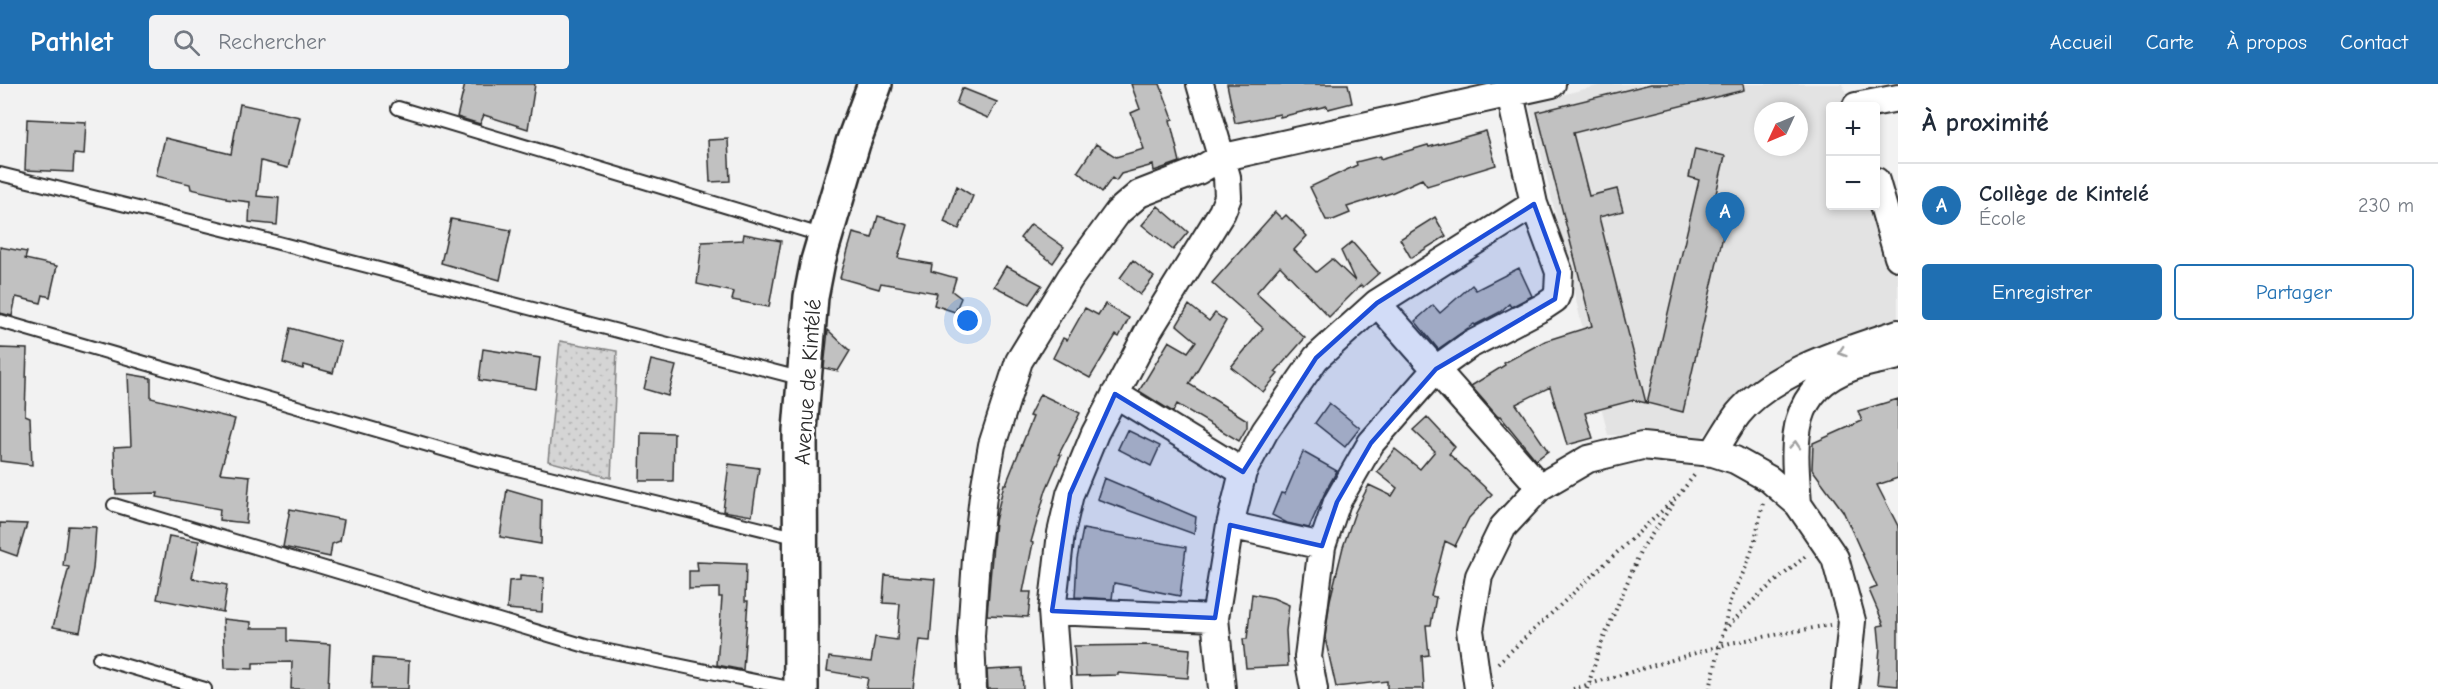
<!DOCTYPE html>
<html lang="fr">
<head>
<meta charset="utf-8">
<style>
  :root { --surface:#fff; --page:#f2f2f3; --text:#1f2937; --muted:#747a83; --line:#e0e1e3; --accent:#1f6fb2 }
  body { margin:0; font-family:"Comic Neue",sans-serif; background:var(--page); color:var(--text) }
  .controls { position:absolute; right:18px; top:18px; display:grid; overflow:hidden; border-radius:6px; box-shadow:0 3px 9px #0003 }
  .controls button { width:54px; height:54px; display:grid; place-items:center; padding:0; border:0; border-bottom:2px solid var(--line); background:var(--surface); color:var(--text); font:30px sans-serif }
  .compass { position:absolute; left:1754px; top:18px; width:54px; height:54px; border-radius:50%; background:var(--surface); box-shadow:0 3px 9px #0003; rotate:226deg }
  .you { position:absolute; left:968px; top:237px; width:21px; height:21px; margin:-15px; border:4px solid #fff; border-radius:50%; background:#1a73e8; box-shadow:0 0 0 9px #1a73e833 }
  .badge { display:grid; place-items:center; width:39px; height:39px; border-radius:50%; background:var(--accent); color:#fff; font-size:20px; font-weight:700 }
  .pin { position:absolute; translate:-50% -50px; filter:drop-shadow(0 2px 3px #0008) }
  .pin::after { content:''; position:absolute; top:32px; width:21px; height:18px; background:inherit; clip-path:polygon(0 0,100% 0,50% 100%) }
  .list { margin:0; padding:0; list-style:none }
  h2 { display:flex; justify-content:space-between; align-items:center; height:78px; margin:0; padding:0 24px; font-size:26px }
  h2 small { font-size:20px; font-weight:400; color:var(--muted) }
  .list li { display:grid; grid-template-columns:39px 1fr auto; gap:18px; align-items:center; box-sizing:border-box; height:84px; padding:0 24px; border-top:2px solid var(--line) }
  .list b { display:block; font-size:22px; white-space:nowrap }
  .list p { margin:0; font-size:20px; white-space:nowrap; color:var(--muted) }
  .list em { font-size:20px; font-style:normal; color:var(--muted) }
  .actions { display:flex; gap:12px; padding:18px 24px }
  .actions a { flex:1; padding:14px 0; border:2px solid var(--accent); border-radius:6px; text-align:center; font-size:21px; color:var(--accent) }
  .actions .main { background:var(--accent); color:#fff }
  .icon { flex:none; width:33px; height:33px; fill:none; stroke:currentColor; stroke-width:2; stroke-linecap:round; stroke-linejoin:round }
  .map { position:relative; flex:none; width:1898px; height:605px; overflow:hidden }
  header { display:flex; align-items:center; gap:36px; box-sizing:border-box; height:84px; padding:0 30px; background:var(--accent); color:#fff }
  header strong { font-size:28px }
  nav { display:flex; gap:33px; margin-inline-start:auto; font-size:21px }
  .search { width:420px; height:54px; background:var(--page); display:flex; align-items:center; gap:15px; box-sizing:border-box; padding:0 21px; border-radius:6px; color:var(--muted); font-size:22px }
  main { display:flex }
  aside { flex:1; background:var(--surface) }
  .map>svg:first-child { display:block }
  .built { fill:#e3e3e3; fill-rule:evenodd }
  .grass { fill:url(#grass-dots); stroke:#808080; stroke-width:1.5 }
  .building { fill:#c1c1c1; stroke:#2b2b2b; stroke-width:1.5 }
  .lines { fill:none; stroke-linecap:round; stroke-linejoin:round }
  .lane-casing { stroke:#2b2b2b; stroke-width:16 }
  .street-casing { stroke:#2b2b2b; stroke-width:30 }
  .primary-casing { stroke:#2b2b2b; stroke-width:38 }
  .path { stroke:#2b2b2b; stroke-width:4; stroke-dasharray:1.5 4.5; stroke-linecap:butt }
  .lane { stroke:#fff; stroke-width:12 }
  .street { stroke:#fff; stroke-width:26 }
  .primary { stroke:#fff; stroke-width:33 }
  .oneway { stroke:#a0a0a0 }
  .marked { fill:#1d4ed8; fill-opacity:0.2; stroke:#1d4ed8; stroke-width:4.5; stroke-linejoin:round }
  .labels { text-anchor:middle; stroke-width:6; stroke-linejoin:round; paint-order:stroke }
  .street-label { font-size:22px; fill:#2b2b2b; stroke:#fff }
</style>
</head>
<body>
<header>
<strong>Pathlet</strong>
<div class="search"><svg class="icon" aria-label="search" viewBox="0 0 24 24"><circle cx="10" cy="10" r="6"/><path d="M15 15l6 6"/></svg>Rechercher</div>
<nav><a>Accueil</a><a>Carte</a><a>À propos</a><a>Contact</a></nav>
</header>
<main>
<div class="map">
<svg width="1898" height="605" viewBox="0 0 1898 605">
  <defs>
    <pattern id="grass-dots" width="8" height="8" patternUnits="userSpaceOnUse" patternTransform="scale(1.5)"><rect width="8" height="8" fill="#d5d5d5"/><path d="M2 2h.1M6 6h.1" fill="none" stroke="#b7b7b7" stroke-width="1.8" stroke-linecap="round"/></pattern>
  </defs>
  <rect width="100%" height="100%" fill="#f2f2f2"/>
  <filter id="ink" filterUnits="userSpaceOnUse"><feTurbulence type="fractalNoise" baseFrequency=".0167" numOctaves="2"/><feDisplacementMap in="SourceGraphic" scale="12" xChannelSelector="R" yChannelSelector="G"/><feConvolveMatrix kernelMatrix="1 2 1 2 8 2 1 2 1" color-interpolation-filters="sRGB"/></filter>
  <g filter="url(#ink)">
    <!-- built -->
    <path class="built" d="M 1605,0 L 1843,0 L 1850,22 L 1830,22 L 1830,122 L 1876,122 L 1876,115 L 1898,195 L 1898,240 L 1802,268 L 1746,307 L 1702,353 L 1608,351 L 1529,19 ZM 1763,27 L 1799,27 L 1799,63 L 1763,63 Z"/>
    <!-- grass -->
    <path class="grass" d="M 560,257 L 617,267 L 611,394 L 548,377 Z"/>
    <!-- building -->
    <path class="building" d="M 465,0 L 535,0 L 528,45 L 484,31 L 480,40 L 457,33 Z
      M 1131,0 L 1160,0 L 1173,35 L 1170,36 L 1180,78 L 1154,87 L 1153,81 L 1121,90 L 1116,97 L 1112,94 L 1102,108 L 1078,87 L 1096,60 L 1116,73 L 1144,65 L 1131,29 L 1140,25 Z
      M 1227,0 L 1348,0 L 1352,19 L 1328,25 L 1327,22 L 1280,33 L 1280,30 L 1235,39 Z
      M 1651,0 L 1743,0 L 1744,6 L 1573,49 L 1589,112 L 1617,105 L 1623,127 L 1599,133 L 1646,319 L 1634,316 L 1585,329 L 1593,354 L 1567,361 L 1550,303 L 1516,320 L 1548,367 L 1536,376 L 1500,332 L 1498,333 L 1471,302 L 1505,281 L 1504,279 L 1545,257 L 1592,242 L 1537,28 Z
      M 962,4 L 997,18 L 988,34 L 956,20 Z
      M 240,20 L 300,33 L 288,84 L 261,77 L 257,112 L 279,114 L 277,141 L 249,138 L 250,118 L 226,115 L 226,113 L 191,105 L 190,100 L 156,92 L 165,54 L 231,70 Z
      M 27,35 L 86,38 L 84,71 L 74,70 L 73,88 L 25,86 Z
      M 1486,47 L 1496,81 L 1427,102 L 1422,95 L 1391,109 L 1347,123 L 1350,129 L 1333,136 L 1326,136 L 1310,103 L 1357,81 L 1356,78 L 1380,72 L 1380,75 L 1428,61 L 1429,63 Z
      M 728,55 L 730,97 L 710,98 L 708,56 Z
      M 1695,65 L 1725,72 L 1714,118 L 1730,121 L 1683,328 L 1647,319 L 1699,96 L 1689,93 Z
      M 957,102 L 973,112 L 959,145 L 944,138 Z
      M 1158,122 L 1188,148 L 1173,166 L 1142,141 Z
      M 1275,128 L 1282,135 L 1286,131 L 1307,152 L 1294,166 L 1316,188 L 1332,175 L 1355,197 L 1341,167 L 1352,158 L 1379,189 L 1363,203 L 1361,201 L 1329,233 L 1280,182 L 1256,209 L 1305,254 L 1275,288 L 1278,290 L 1263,308 L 1231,283 L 1263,244 L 1212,199 Z
      M 878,132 L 908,141 L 898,174 L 932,180 L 931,187 L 956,194 L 952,207 L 961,214 L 955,228 L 934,221 L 937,209 L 881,199 L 879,205 L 840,194 L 853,149 L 872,154 Z
      M 1435,133 L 1446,152 L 1411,174 L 1400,155 Z
      M 451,135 L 511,146 L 500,196 L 441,179 Z
      M 1031,140 L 1064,163 L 1053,179 L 1020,154 Z
      M 744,150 L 781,157 L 769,223 L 732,216 L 734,208 L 697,200 L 702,158 L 743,156 Z
      M 0,163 L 27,168 L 25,175 L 57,182 L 50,213 L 43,211 L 41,219 L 16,213 L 12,232 L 0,229 Z
      M 1133,176 L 1154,193 L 1140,211 L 1120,194 Z
      M 1006,182 L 1042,201 L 1029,220 L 994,202 Z
      M 1519,184 L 1532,212 L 1511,223 L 1509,220 L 1500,228 L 1475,241 L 1474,240 L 1438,265 L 1415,237 L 1433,221 L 1440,229 L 1472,201 L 1476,206 Z
      M 1105,220 L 1129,234 L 1119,253 L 1116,251 L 1090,294 L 1053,274 L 1063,254 L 1067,256 L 1085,224 L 1098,231 Z
      M 1189,221 L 1209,237 L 1215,229 L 1226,237 L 1189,300 L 1247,336 L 1247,343 L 1239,357 L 1177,320 L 1173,328 L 1139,307 L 1169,257 L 1188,268 L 1196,257 L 1177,241 Z
      M 290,244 L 341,258 L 333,289 L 304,281 L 303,285 L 283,279 Z
      M 828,246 L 850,267 L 838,287 L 824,284 Z
      M 0,264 L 27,265 L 25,331 L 30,333 L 32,381 L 0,377 Z
      M 483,265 L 540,274 L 536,305 L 479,296 Z
      M 651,276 L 676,282 L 668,312 L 644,305 Z
      M 128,290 L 151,294 L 151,314 L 235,335 L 220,389 L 250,392 L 246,439 L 219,436 L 220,425 L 157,413 L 158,409 L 116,410 L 114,363 L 131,362 Z
      M 1040,310 L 1080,329 L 1059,370 L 1061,371 L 1046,406 L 1031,458 L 1033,459 L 1023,508 L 1031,508 L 1028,533 L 987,531 L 995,437 L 1004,400 L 1006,400 L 1033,333 L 1029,332 Z
      M 1898,315 L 1898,394 L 1877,401 L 1898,442 L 1898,602 L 1877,600 L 1880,563 L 1878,542 L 1884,541 L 1869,506 L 1877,503 L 1843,427 L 1812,385 L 1813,359 L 1862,337 L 1858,327 Z
      M 1329,319 L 1360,344 L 1345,363 L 1315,339 Z
      M 1427,333 L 1455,363 L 1449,370 L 1492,410 L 1469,434 L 1455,462 L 1445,457 L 1431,512 L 1436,513 L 1431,541 L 1426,541 L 1429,571 L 1422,572 L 1424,605 L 1387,605 L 1387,597 L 1336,603 L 1325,554 L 1330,516 L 1343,463 L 1355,428 L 1369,401 L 1392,412 L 1397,404 L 1377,388 L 1395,365 L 1420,385 L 1435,367 L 1413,346 Z
      M 1127,346 L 1160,362 L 1151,382 L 1118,365 Z
      M 641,348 L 674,349 L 673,397 L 640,397 Z
      M 1303,368 L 1337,387 L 1326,406 L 1309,444 L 1287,439 L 1272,431 L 1281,409 L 1285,410 Z
      M 729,380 L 759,384 L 752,432 L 723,427 Z
      M 1104,394 L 1196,433 L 1194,450 L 1097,415 Z
      M 507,405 L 542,415 L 541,460 L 500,453 Z
      M 290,425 L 344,436 L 340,457 L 332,460 L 330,473 L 283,463 Z
      M 0,439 L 27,440 L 17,472 L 0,466 Z
      M 68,442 L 96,443 L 93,485 L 80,548 L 53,543 L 69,483 L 63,482 Z
      M 1083,445 L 1186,463 L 1180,512 L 1114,499 L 1112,515 L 1075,513 L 1077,475 Z
      M 169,452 L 199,457 L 192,494 L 227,501 L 223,528 L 157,515 Z
      M 697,478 L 746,480 L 745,517 L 748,517 L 743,586 L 717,581 L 722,513 L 719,513 L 719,504 L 689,505 L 689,487 L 698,487 Z
      M 885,491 L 935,495 L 930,557 L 919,556 L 913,605 L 866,605 L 868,594 L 827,587 L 829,573 L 871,578 L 875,553 L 897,556 L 900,520 L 883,519 Z
      M 520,492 L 544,494 L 542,528 L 507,525 L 509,497 L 520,496 Z
      M 1252,510 L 1273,514 L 1289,521 L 1286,547 L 1288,582 L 1246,584 L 1243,555 L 1247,555 Z
      M 223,535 L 251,538 L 251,544 L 287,544 L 287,557 L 330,560 L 328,605 L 291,605 L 292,578 L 253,579 L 253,585 L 225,584 Z
      M 1147,561 L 1190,565 L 1188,594 L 1118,589 L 1118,591 L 1076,592 L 1074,562 Z
      M 373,574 L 409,577 L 408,605 L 371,605 Z
      M 1022,584 L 1023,605 L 988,605 L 987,586 Z"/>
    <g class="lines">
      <defs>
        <path id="lane" d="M 398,24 L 824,152
          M 0,90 L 263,155 L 803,295
          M 0,237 L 480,376 L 799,454
          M 114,421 L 589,563 L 794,605
          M 99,574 L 205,605"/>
        <path id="street" d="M 1856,22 L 1898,14
          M 1876,97 L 1898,173
          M 1377,219 L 1540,403
          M 1115,310 L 1243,388
          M 1713,369 C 1721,357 1729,342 1738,330 C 1773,287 1847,266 1898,249
          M 1798,420 C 1794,362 1786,306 1853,283 C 1867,278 1883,276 1898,272
          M 1230,441 L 1322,462
          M 1052,527 L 1215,534
          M 973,605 L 971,552 L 976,474 L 983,412 L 992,361 L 1019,277 L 1070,194 L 1118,128 L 1139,110 L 1198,87 L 1220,74 L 1552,0
          M 1058,605 L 1052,527 L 1061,449 L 1070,410 L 1095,349 L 1149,246 L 1222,128 L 1228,113 L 1227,93 L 1200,0
          M 1222,605 L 1215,534 L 1230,441 L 1243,388 L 1265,347 L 1316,274 L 1377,219 L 1534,120
          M 1314,605 L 1308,573 L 1322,462 L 1337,418 L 1371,359 L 1436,285 L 1468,262 L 1543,223 L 1555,215 L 1558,208 L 1559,188 L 1534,120 L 1510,10
          M 1478,605 L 1470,546 L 1479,492 L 1503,443 L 1540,403 L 1588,375 L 1642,362 L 1713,369 L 1735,376 L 1769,395 L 1798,420 L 1835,474 L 1852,537 L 1845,605"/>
        <path id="primary" d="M 801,605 L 800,346 L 811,213 L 818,177 L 853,59 L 875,0"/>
      </defs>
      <!-- lane casing -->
      <use href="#lane" class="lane-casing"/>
      <!-- street casing -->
      <use href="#street" class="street-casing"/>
      <!-- primary casing -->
      <use href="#primary" class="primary-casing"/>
      <!-- path -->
      <path class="path" d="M 1724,546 L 1757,513 L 1807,471
        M 1498,579 L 1678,412 L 1696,389
        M 1573,605 L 1730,559 L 1830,541
        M 1587,605 L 1600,563 L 1641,466 L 1675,417
        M 1710,605 L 1731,513 L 1746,483 L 1755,456 L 1763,419"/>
      <!-- lane -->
      <use href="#lane" class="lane"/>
      <!-- street -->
      <use href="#street" class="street"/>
      <!-- primary -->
      <use href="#primary" class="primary"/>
    </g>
    <!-- one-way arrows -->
    <defs><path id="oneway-chevron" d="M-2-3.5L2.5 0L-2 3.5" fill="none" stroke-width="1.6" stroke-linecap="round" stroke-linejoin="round" transform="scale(1.5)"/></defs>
    <g class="oneway">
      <use href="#oneway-chevron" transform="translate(1842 268) rotate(162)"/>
      <use href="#oneway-chevron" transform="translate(1795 361) rotate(-86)"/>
    </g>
  </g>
  <!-- marked area -->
  <path class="marked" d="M 1534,120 L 1559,188 L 1555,215 L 1436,285 L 1371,359 L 1337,418 L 1322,462 L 1230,441 L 1215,534 L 1052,527 L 1070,410 L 1115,310 L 1243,388 L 1316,274 L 1377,219 Z"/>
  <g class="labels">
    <!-- street labels -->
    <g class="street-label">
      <text transform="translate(807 298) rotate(-86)" y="8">Avenue de Kintélé</text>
    </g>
  </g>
</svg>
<div class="controls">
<button>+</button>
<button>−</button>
</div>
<svg class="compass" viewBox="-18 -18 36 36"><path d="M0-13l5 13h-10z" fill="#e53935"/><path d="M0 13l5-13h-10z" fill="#747a83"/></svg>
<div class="you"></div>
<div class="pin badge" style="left:1725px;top:158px">A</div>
</div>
<aside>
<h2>À proximité<small></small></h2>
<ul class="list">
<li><span class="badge">A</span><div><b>Collège de Kintelé</b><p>École</p></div><em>230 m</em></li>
</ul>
<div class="actions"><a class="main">Enregistrer</a><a>Partager</a></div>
</aside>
</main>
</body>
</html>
